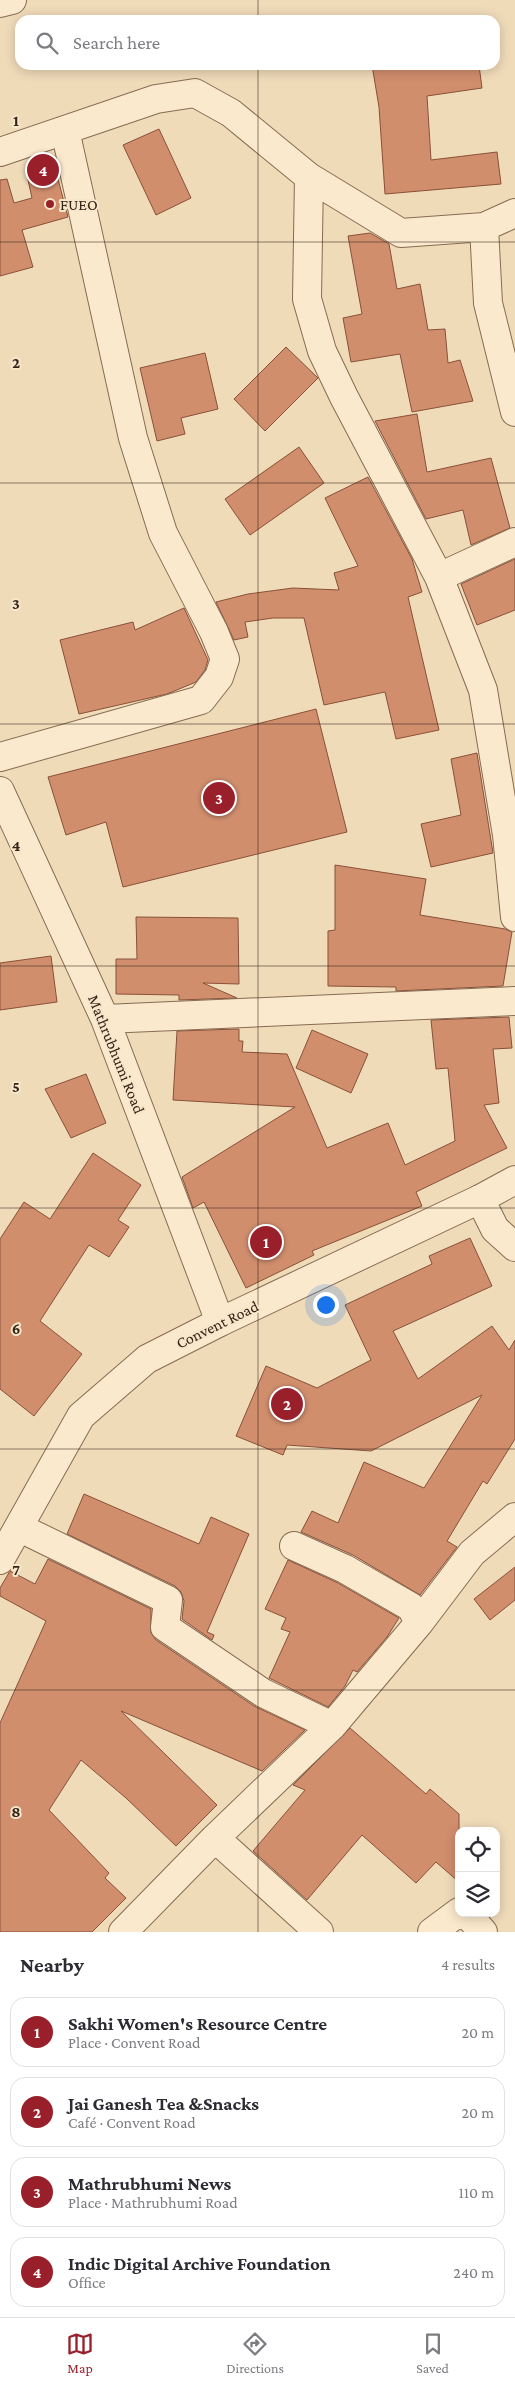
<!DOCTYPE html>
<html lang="en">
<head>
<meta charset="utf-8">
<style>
  :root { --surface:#fff; --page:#f2f2f3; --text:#2b2b33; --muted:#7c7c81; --line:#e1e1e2; --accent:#99202b }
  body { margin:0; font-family:"Crimson Pro",serif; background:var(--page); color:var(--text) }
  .controls { position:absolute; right:15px; bottom:15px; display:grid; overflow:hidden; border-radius:10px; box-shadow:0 2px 12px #0003 }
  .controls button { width:45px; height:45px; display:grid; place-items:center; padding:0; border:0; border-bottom:1px solid var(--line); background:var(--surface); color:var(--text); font:25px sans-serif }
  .you { position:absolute; left:325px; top:1304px; width:18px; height:18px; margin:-12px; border:4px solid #fff; border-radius:50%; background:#1a73e8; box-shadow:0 0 0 8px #1a73e833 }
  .badge { display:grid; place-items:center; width:32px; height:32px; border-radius:50%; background:var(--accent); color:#fff; font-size:16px; font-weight:700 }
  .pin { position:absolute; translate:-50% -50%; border:2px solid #fff; box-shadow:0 1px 5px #0006 }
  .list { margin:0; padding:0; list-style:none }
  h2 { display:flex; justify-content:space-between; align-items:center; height:65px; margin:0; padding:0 20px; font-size:21px }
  h2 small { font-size:16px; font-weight:400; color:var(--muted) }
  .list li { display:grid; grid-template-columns:32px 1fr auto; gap:15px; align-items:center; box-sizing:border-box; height:70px; margin:0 10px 10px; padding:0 10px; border:1px solid var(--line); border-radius:15px }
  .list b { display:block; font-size:19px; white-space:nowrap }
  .list p { margin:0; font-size:16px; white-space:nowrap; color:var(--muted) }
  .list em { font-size:16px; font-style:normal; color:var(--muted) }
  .icon { flex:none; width:28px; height:28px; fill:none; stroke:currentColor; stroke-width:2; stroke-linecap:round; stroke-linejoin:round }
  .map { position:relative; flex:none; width:515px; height:1932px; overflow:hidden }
  .search { position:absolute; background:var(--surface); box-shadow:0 2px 12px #0003; left:15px; right:15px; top:15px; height:55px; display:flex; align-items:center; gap:12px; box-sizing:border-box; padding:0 18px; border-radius:15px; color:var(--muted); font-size:19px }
  .sheet { height:385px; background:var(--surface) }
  nav { display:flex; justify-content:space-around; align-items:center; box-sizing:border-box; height:70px; border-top:1px solid var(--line); background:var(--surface); font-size:14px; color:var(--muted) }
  nav a { display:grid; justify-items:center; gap:2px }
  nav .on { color:var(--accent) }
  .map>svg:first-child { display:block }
  .building { fill:#d18e6d; stroke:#885138 }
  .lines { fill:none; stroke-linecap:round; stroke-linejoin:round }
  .minor-casing { stroke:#876b53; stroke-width:30 }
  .tertiary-casing { stroke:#876b53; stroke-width:30 }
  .minor { stroke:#fbe9cd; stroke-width:28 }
  .tertiary { stroke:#fbe9cd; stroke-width:28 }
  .grid { fill:none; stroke:#352519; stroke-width:1; stroke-opacity:0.55 }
  .poi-dot { fill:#99202b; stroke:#f7e6c9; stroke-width:2 }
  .labels { text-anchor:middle; stroke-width:4; stroke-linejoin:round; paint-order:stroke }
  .poi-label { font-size:16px; fill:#352519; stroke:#f7e6c9; text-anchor:start }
  .street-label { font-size:16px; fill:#352519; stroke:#f7e6c9 }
  .grid-label { font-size:16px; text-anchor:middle; font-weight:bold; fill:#352519; stroke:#f7e6c9; stroke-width:4; stroke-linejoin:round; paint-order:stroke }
</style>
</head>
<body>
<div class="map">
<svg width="515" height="1932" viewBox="0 0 515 1932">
  <rect width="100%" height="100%" fill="#f0dbb9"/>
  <!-- building -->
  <path class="building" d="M 372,65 L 479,65 L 482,88 L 427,96 L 431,160 L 497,152 L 501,184 L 385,194 L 379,107 Z
    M 159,129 L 191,198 L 156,215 L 123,145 Z
    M 53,160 L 68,217 L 22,230 L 33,267 L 0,276 L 0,180 L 7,179 L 14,203 L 32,198 L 26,171 Z
    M 370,233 L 389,244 L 397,289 L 420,284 L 428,330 L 445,329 L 448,363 L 460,360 L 473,401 L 412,412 L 400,354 L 351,362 L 343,318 L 362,314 L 348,236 Z
    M 286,347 L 318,378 L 265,431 L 234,399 Z
    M 205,353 L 218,409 L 181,418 L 185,434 L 157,441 L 140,368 Z
    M 417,414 L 427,472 L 491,458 L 510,528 L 471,545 L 463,510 L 426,519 L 375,421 Z
    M 299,447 L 324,483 L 250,535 L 225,499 Z
    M 368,477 L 412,559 L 422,592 L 408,597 L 439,730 L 396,739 L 385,692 L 324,705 L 304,618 L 273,618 L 245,622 L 248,637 L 234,640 L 216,602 L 248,594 L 293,588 L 339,590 L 334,573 L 358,566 L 325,498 Z
    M 515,559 L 515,610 L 477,625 L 461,584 Z
    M 184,608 L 208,660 L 205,670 L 196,682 L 167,694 L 79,714 L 60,640 L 133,622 L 135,630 Z
    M 316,709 L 347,832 L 123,887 L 106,822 L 66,835 L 48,777 Z
    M 477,753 L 493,853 L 431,867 L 421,824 L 461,815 L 451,759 Z
    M 335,865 L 426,879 L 420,915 L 505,929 L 512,932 L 503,986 L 396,991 L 396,987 L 328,986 L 328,931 L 335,930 Z
    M 136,917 L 238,918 L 239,984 L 203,983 L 237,998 L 179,1000 L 179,995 L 116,994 L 116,959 L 137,959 Z
    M 51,956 L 57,1002 L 0,1010 L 0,963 Z
    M 509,1017 L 512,1048 L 493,1049 L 499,1103 L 484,1105 L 507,1148 L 416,1192 L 422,1206 L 312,1251 L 314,1255 L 246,1288 L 204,1202 L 193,1208 L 182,1177 L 295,1107 L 173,1100 L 177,1031 L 239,1029 L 239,1041 L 243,1041 L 242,1052 L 287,1054 L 327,1148 L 388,1123 L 405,1165 L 455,1141 L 448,1068 L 436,1069 L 431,1020 Z
    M 312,1030 L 368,1054 L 351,1093 L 296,1068 Z
    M 86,1074 L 106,1123 L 71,1138 L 45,1089 Z
    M 93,1153 L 141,1185 L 118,1220 L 129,1227 L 109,1257 L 89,1245 L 40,1321 L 82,1354 L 34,1416 L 0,1389 L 0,1239 L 24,1202 L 50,1219 Z
    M 470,1238 L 492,1286 L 393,1331 L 418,1379 L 492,1326 L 509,1350 L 515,1340 L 515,1439 L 487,1484 L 483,1481 L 447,1541 L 457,1547 L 420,1595 L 353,1555 L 301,1532 L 312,1511 L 338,1523 L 364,1462 L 424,1488 L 482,1395 L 371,1451 L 287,1445 L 283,1455 L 236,1436 L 266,1366 L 317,1388 L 371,1360 L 345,1305 L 432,1264 L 429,1256 Z
    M 84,1494 L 199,1544 L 211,1517 L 249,1534 L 207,1632 L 214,1635 L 212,1640 L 182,1619 L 184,1601 L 181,1592 L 175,1586 L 67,1534 Z
    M 48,1559 L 151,1609 L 151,1633 L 156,1640 L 254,1706 L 305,1730 L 262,1771 L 121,1711 L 217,1805 L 176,1846 L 126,1798 L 81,1760 L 49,1810 L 109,1873 L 105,1878 L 126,1898 L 92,1932 L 0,1932 L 0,1723 L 46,1621 L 0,1596 L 0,1588 L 10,1571 L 35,1584 Z
    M 288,1560 L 338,1583 L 399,1618 L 387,1637 L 357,1672 L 353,1670 L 345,1686 L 328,1707 L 269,1678 L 290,1632 L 281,1629 L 286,1618 L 265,1609 Z
    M 515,1567 L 515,1600 L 490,1620 L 474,1599 Z
    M 350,1728 L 426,1794 L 430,1789 L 459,1814 L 459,1882 L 436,1862 L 416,1883 L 362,1835 L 307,1900 L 253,1851 L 305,1790 L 293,1785 Z"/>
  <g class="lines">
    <defs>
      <path id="minor" d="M 0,3 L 12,0
        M 0,152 L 156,99 L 195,93 L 231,113 L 309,177 L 401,233 L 484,227 L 488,303 L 515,412
        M 309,177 L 307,299 L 322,351 L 344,397 L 439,577 L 483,690 L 507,835 L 515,917
        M 484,227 L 515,213
        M 439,577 L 515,542
        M 0,757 L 201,700 L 219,677 L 225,659 L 214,632 L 163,533 L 133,438 L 65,130
        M 0,791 L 105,1019 L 220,1322
        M 105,1019 L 515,1001
        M 480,1199 L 495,1229 L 515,1247
        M 20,1528 L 168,1600 L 165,1627 L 263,1693 L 332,1726
        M 294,1546 L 345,1569 L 411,1607 L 419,1623
        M 215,1838 L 319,1932
        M 466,1913 L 483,1932
        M 123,1932 L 215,1838 L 332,1726 L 419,1623 L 472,1553 L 515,1517
        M 432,1932 L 459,1912"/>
      <path id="tertiary" d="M 0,1560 L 81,1416 L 147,1359 L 220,1322 L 480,1199 L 515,1180"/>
    </defs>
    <!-- minor casing -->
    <use href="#minor" class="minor-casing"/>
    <!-- tertiary casing -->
    <use href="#tertiary" class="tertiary-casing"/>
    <!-- minor -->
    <use href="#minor" class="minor"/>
    <!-- tertiary -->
    <use href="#tertiary" class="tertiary"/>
  </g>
  <!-- grid -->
  <path class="grid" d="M 258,0 L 258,20M 258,65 L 258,1932M 0,242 L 515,242M 0,483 L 515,483M 0,724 L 515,724M 0,966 L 515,966M 0,1208 L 515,1208M 0,1449 L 515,1449M 0,1690 L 515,1690"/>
  <!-- markers -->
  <circle class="poi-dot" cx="50" cy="204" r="5"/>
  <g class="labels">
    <!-- poi labels -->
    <g class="poi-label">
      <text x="60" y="210">FUEO</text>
    </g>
    <!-- street labels -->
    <g class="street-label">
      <text transform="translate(117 1054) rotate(68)" y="6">Mathrubhumi Road</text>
      <text transform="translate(217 1324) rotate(-26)" y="6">Convent Road</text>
    </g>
  </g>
  <g class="grid-label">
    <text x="16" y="126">1</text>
    <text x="16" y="368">2</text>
    <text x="16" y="609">3</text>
    <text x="16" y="851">4</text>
    <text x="16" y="1092">5</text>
    <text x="16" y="1334">6</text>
    <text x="16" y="1575">7</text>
    <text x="16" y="1817">8</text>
  </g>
</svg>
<div class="controls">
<button><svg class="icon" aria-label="locate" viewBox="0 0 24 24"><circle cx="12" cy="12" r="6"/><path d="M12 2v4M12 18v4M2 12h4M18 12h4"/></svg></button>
<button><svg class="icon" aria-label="layers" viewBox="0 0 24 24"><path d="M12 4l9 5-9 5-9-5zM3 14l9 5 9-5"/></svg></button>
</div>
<div class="you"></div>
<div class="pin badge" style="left:266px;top:1242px">1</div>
<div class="pin badge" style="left:287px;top:1404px">2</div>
<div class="pin badge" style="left:219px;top:798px">3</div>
<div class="pin badge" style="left:43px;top:170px">4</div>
<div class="search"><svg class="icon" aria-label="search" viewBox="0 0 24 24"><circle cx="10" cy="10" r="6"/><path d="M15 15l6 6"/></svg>Search here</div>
</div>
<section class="sheet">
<h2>Nearby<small>4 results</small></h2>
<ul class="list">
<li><span class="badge">1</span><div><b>Sakhi Women's Resource Centre</b><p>Place · Convent Road</p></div><em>20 m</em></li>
<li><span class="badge">2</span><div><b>Jai Ganesh Tea &amp;Snacks</b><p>Café · Convent Road</p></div><em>20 m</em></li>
<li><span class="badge">3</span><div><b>Mathrubhumi News</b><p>Place · Mathrubhumi Road</p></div><em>110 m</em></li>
<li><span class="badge">4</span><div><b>Indic Digital Archive Foundation</b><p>Office</p></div><em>240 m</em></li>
</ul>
</section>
<nav>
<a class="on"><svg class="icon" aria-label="map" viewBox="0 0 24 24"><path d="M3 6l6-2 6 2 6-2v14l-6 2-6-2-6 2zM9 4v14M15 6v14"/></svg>Map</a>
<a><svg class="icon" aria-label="directions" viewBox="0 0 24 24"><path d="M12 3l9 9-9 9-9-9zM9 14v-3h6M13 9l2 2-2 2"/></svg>Directions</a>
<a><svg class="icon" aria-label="saved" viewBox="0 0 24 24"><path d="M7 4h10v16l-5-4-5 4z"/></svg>Saved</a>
</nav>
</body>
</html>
